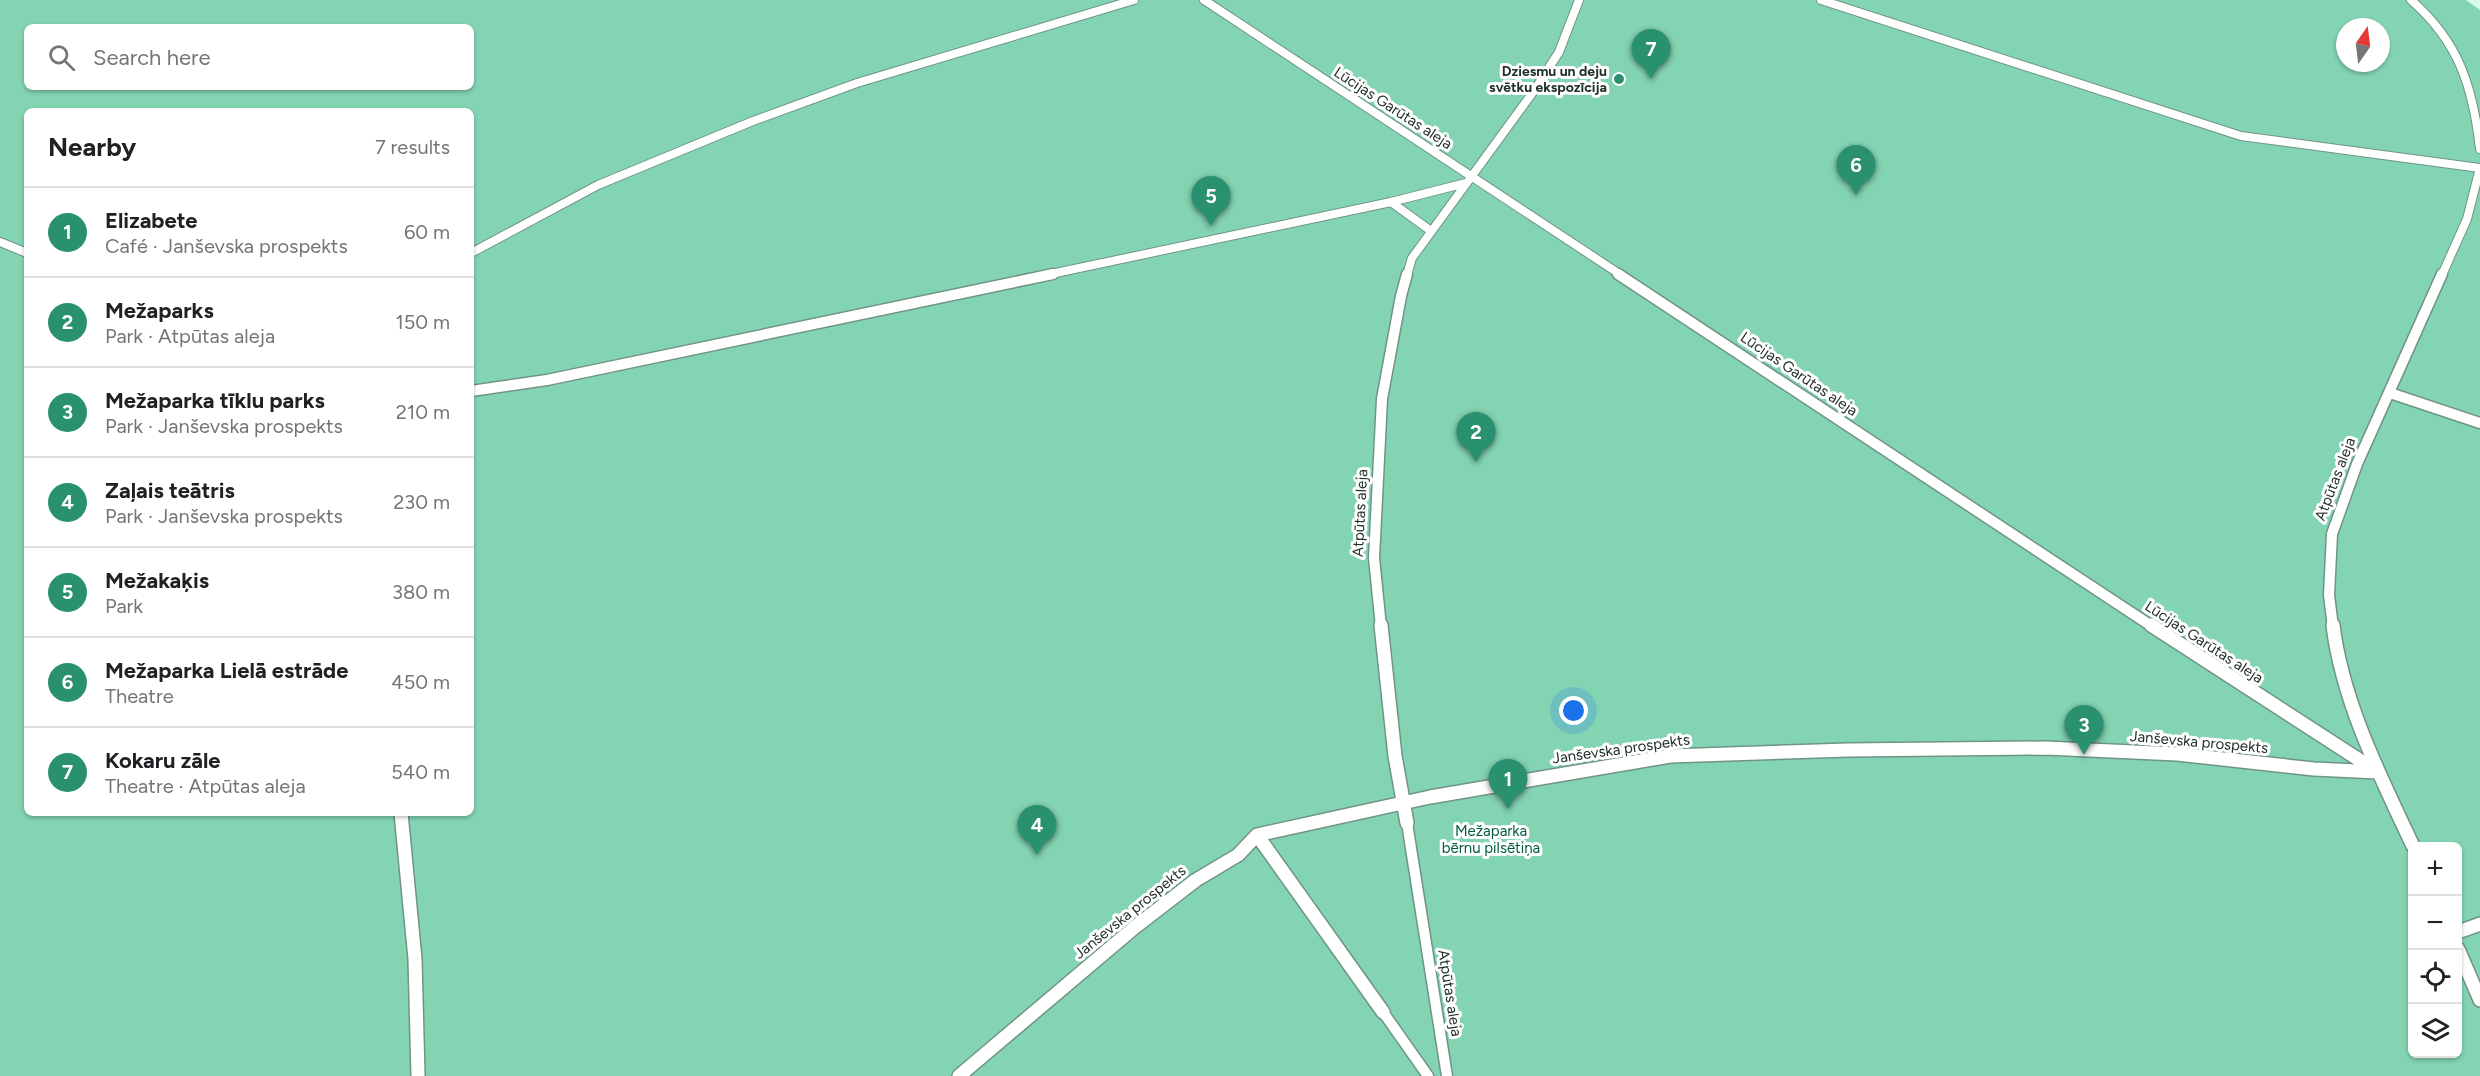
<!DOCTYPE html>
<html lang="en">
<head>
<meta charset="utf-8">
<style>
  :root { --surface:#fff; --page:#f2f2f2; --text:#202124; --muted:#757577; --line:#e0e0e0; --accent:#29916f }
  body { margin:0; font-family:Figtree,sans-serif; background:var(--page); color:var(--text) }
  .controls { position:absolute; right:18px; bottom:18px; display:grid; overflow:hidden; border-radius:9px; box-shadow:0 2px 4px #0004 }
  .controls button { width:54px; height:54px; display:grid; place-items:center; padding:0; border:0; border-bottom:2px solid var(--line); background:var(--surface); color:var(--text); font:30px sans-serif }
  .compass { position:absolute; left:2336px; top:18px; width:54px; height:54px; border-radius:50%; background:var(--surface); box-shadow:0 2px 4px #0004; rotate:14deg }
  .you { position:absolute; left:1574px; top:711px; width:21px; height:21px; margin:-15px; border:4px solid #fff; border-radius:50%; background:#1a73e8; box-shadow:0 0 0 9px #1a73e833 }
  .badge { display:grid; place-items:center; width:39px; height:39px; border-radius:50%; background:var(--accent); color:#fff; font-size:20px; font-weight:700 }
  .pin { position:absolute; translate:-50% -50px; filter:drop-shadow(0 2px 3px #0008) }
  .pin::after { content:''; position:absolute; top:32px; width:21px; height:18px; background:inherit; clip-path:polygon(0 0,100% 0,50% 100%) }
  .list { margin:0; padding:0; list-style:none }
  h2 { display:flex; justify-content:space-between; align-items:center; height:78px; margin:0; padding:0 24px; font-size:26px }
  h2 small { font-size:20px; font-weight:400; color:var(--muted) }
  .list li { display:grid; grid-template-columns:39px 1fr auto; gap:18px; align-items:center; box-sizing:border-box; height:90px; padding:0 24px; border-top:2px solid var(--line) }
  .list b { display:block; font-size:22px; white-space:nowrap }
  .list p { margin:0; font-size:20px; white-space:nowrap; color:var(--muted) }
  .list em { font-size:20px; font-style:normal; color:var(--muted) }
  .icon { flex:none; width:33px; height:33px; fill:none; stroke:currentColor; stroke-width:2; stroke-linecap:round; stroke-linejoin:round }
  .map { position:relative; flex:none; width:2480px; height:1076px; overflow:hidden }
  .search { position:absolute; background:var(--surface); box-shadow:0 2px 4px #0004; left:24px; top:24px; width:450px; height:66px; display:flex; align-items:center; gap:15px; box-sizing:border-box; padding:0 21px; border-radius:9px; color:var(--muted); font-size:22px }
  .panel { position:absolute; background:var(--surface); box-shadow:0 2px 4px #0004; left:24px; top:108px; width:450px; height:708px; border-radius:9px }
  .map>svg:first-child { display:block }
  .green { fill:#83d4b3; fill-rule:evenodd }
  .lines { fill:none; stroke-linecap:round; stroke-linejoin:round }
  .pedestrian-casing { stroke:#709484; stroke-width:13 }
  .minor-far2-casing { stroke:#709484; stroke-width:10 }
  .minor-far1-casing { stroke:#709484; stroke-width:13 }
  .minor-casing { stroke:#709484; stroke-width:16 }
  .pedestrian { stroke:#fff; stroke-width:10 }
  .minor-far2 { stroke:#fff; stroke-width:8 }
  .minor-far1 { stroke:#fff; stroke-width:10 }
  .minor { stroke:#fff; stroke-width:13 }
  .poi-dot { fill:#29916f; stroke:#fff; stroke-width:2 }
  .labels { text-anchor:middle; stroke-width:6; stroke-linejoin:round; paint-order:stroke }
  .far-poi-label { font-size:14px; font-weight:bold; fill:#22312a; stroke:#fff; text-anchor:end }
  .street-label { font-size:15px; fill:#22312a; stroke:#fff }
  .park-label { font-size:15px; fill:#005c43; stroke:#fff }
</style>
</head>
<body>
<div class="map">
<svg width="2480" height="1076" viewBox="0 0 2480 1076">
  <rect width="100%" height="100%" fill="#d4fbea"/>
  <!-- green -->
  <path class="green" d="M 0,0 L 2466,0 L 2480,10 L 2480,1076 L 0,1076 ZM 27,27 L 471,27 L 471,87 L 27,87 ZM 2345,27 L 2381,27 L 2381,63 L 2345,63 ZM 27,111 L 471,111 L 471,813 L 27,813 ZM 2412,846 L 2458,846 L 2458,1054 L 2412,1054 Z"/>
  <g class="lines">
    <defs>
      <path id="pedestrian" d="M 1407,823 L 1447,1076
        M 1383,1012 L 1428,1076"/>
      <path id="minor-far2" d="M 1204,0 L 1621,275
        M 1821,0 L 2241,136 L 2480,168
        M 2411,0 C 2459,42 2473,87 2480,149
        M 1391,202 L 1431,231
        M 0,242 L 27,253
        M 471,253 L 598,185 L 753,121 L 857,83 L 1134,0
        M 1046,275 L 1391,202 L 1466,183
        M 1407,275 L 1412,258 L 1536,88 L 1559,52 L 1579,0
        M 2442,275 L 2467,219 L 2480,168"/>
      <path id="minor-far1" d="M 1618,274 L 2153,627
        M 471,391 L 547,380 L 1053,274
        M 2390,393 L 2480,423
        M 1381,627 L 1374,558 L 1382,399 L 1401,296 L 1407,274
        M 2333,627 L 2329,595 L 2332,534 L 2357,464 L 2442,274"/>
      <path id="minor" d="M 1381,625 L 1395,756 L 1407,823
        M 2151,625 L 2378,772
        M 2333,625 C 2342,701 2381,778 2413,846
        M 401,813 L 415,959 L 418,1076
        M 1257,835 L 1383,1012
        M 2458,932 L 2480,924
        M 2458,949 L 2480,1000
        M 959,1076 L 1135,927 L 1196,880 L 1238,855 L 1257,835 L 1430,797 L 1670,756 L 1848,750 L 2046,748 L 2177,754 L 2314,769 L 2378,772"/>
    </defs>
    <!-- pedestrian casing -->
    <use href="#pedestrian" class="pedestrian-casing"/>
    <!-- minor-far2 casing -->
    <use href="#minor-far2" class="minor-far2-casing"/>
    <!-- minor-far1 casing -->
    <use href="#minor-far1" class="minor-far1-casing"/>
    <!-- minor casing -->
    <use href="#minor" class="minor-casing"/>
    <!-- pedestrian -->
    <use href="#pedestrian" class="pedestrian"/>
    <!-- minor-far2 -->
    <use href="#minor-far2" class="minor-far2"/>
    <!-- minor-far1 -->
    <use href="#minor-far1" class="minor-far1"/>
    <!-- minor -->
    <use href="#minor" class="minor"/>
  </g>
  <!-- markers -->
  <circle class="poi-dot" cx="1619" cy="79" r="6"/>
  <g class="labels">
    <!-- far-poi labels -->
    <g class="far-poi-label">
      <text x="1607" y="76">Dziesmu un deju<tspan x="1607" dy="16">svētku ekspozīcija</tspan></text>
    </g>
    <!-- street labels -->
    <g class="street-label">
      <text transform="translate(1393 108) rotate(33)" y="5">Lūcijas Garūtas aleja</text>
      <text transform="translate(1799 374) rotate(34)" y="5">Lūcijas Garūtas aleja</text>
      <text transform="translate(2335 479) rotate(-69)" y="5">Atpūtas aleja</text>
      <text transform="translate(1360 513) rotate(-87)" y="5">Atpūtas aleja</text>
      <text transform="translate(2204 642) rotate(33)" y="5">Lūcijas Garūtas aleja</text>
      <text transform="translate(2199 742) rotate(5)" y="5">Janševska prospekts</text>
      <text transform="translate(1621 749) rotate(-8)" y="5">Janševska prospekts</text>
      <text transform="translate(1130 912) rotate(-39)" y="5">Janševska prospekts</text>
      <text transform="translate(1450 993) rotate(81)" y="5">Atpūtas aleja</text>
    </g>
    <!-- park labels -->
    <g class="park-label">
      <text x="1491" y="836">Mežaparka<tspan x="1491" dy="17">bērnu pilsētiņa</tspan></text>
    </g>
  </g>
</svg>
<div class="controls">
<button>+</button>
<button>−</button>
<button><svg class="icon" aria-label="locate" viewBox="0 0 24 24"><circle cx="12" cy="12" r="6"/><path d="M12 2v4M12 18v4M2 12h4M18 12h4"/></svg></button>
<button><svg class="icon" aria-label="layers" viewBox="0 0 24 24"><path d="M12 4l9 5-9 5-9-5zM3 14l9 5 9-5"/></svg></button>
</div>
<svg class="compass" viewBox="-18 -18 36 36"><path d="M0-13l5 13h-10z" fill="#e53935"/><path d="M0 13l5-13h-10z" fill="#757577"/></svg>
<div class="you"></div>
<div class="pin badge" style="left:1508px;top:809px">1</div>
<div class="pin badge" style="left:1476px;top:462px">2</div>
<div class="pin badge" style="left:2084px;top:755px">3</div>
<div class="pin badge" style="left:1037px;top:855px">4</div>
<div class="pin badge" style="left:1211px;top:226px">5</div>
<div class="pin badge" style="left:1856px;top:195px">6</div>
<div class="pin badge" style="left:1651px;top:79px">7</div>
<div class="search"><svg class="icon" aria-label="search" viewBox="0 0 24 24"><circle cx="10" cy="10" r="6"/><path d="M15 15l6 6"/></svg>Search here</div>
<section class="panel">
<h2>Nearby<small>7 results</small></h2>
<ul class="list">
<li><span class="badge">1</span><div><b>Elizabete</b><p>Café · Janševska prospekts</p></div><em>60 m</em></li>
<li><span class="badge">2</span><div><b>Mežaparks</b><p>Park · Atpūtas aleja</p></div><em>150 m</em></li>
<li><span class="badge">3</span><div><b>Mežaparka tīklu parks</b><p>Park · Janševska prospekts</p></div><em>210 m</em></li>
<li><span class="badge">4</span><div><b>Zaļais teātris</b><p>Park · Janševska prospekts</p></div><em>230 m</em></li>
<li><span class="badge">5</span><div><b>Mežakaķis</b><p>Park</p></div><em>380 m</em></li>
<li><span class="badge">6</span><div><b>Mežaparka Lielā estrāde</b><p>Theatre</p></div><em>450 m</em></li>
<li><span class="badge">7</span><div><b>Kokaru zāle</b><p>Theatre · Atpūtas aleja</p></div><em>540 m</em></li>
</ul>
</section>
</div>
</body>
</html>
